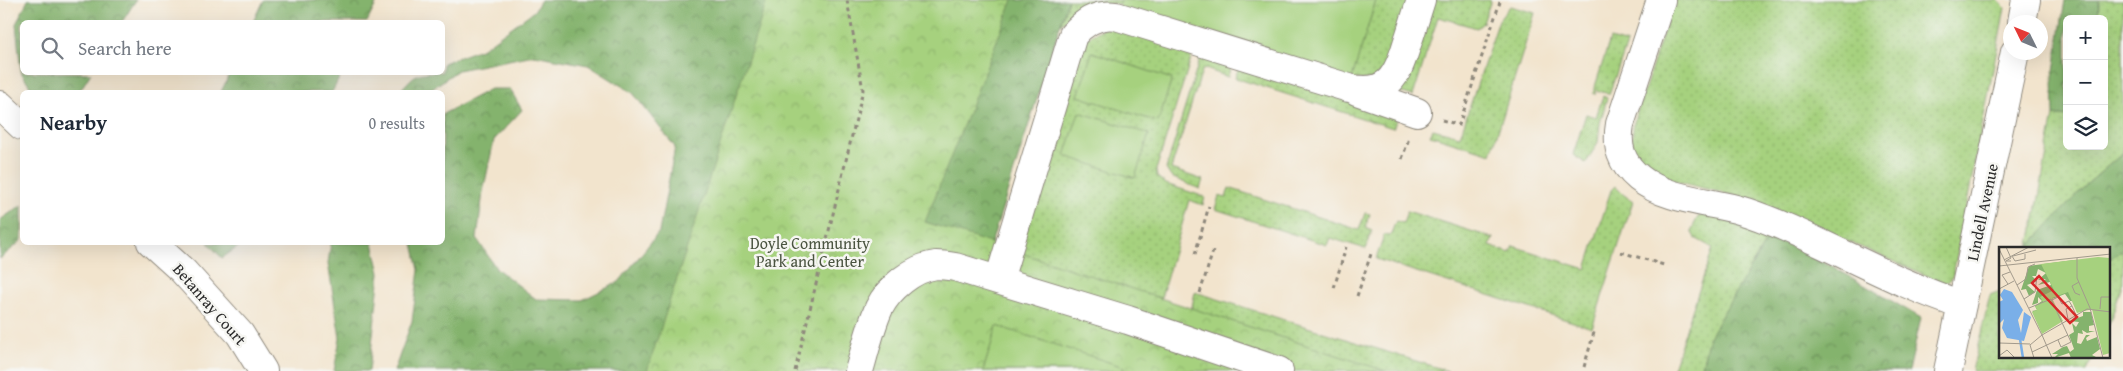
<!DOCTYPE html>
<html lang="en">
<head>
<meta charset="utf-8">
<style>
  :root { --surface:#fff; --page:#f6f6f7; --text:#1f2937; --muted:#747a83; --line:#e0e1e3 }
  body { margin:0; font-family:"Gentium Book Plus",serif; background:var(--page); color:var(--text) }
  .controls { position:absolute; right:15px; top:15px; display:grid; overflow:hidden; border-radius:8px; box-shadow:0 5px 20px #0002 }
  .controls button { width:45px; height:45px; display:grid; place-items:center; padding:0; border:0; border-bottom:1px solid var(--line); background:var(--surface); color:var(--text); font:25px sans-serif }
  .compass { position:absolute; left:2003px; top:15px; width:45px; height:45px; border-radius:50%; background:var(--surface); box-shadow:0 5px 20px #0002; rotate:313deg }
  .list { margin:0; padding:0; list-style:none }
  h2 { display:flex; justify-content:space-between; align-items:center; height:65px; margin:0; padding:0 20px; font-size:21px }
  h2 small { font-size:16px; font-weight:400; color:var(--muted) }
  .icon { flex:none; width:28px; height:28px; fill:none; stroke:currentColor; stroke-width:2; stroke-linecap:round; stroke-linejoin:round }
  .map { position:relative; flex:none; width:2123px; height:371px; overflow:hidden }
  .search { position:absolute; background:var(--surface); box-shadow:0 5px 20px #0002; left:20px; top:20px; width:425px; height:55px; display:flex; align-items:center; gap:12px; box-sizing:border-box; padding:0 18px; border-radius:8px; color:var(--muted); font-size:19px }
  .panel { position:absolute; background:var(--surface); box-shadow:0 5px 20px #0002; left:20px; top:90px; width:425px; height:155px; border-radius:8px }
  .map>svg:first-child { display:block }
  .grass { fill:url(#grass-dots); stroke:#687e54 }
  .forest { fill:url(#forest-crowns); stroke:#586f4c }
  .park { fill:url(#park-crowns); stroke:#687e54 }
  .garden { fill:#a6d17e; stroke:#687e54 }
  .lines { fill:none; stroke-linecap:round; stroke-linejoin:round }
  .minor-casing { stroke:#8e887c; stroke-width:30 }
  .path { stroke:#8e887c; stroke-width:3; stroke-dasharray:4 4; stroke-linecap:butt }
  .minor { stroke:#fff; stroke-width:28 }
  .labels { text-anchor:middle; stroke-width:5; stroke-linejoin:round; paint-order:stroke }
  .street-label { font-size:16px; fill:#2b2b2b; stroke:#f6f6f2 }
  .park-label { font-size:16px; fill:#4a5440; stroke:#f6f6f2 }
  .inset-river { fill:none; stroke:#7aafe8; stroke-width:2.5 }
  .inset-road { fill:none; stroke:#a29a8c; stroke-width:1 }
  .view { fill:#d62828; fill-opacity:0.15; stroke:#d62828; stroke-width:2.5 }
  .inset-edge { fill:none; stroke:#2b2b2b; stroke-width:2.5 }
</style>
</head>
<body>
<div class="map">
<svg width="2123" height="371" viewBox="0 0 2123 371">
  <defs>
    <pattern id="grass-dots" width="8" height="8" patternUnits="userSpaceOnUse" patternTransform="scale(1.25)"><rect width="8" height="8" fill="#a6d17e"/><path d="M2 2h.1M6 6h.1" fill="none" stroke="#8fb46d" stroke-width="1.8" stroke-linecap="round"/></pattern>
    <pattern id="forest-crowns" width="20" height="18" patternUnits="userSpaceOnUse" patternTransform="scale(1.25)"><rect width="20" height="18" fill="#84b36d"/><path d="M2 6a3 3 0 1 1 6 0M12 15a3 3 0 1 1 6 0" fill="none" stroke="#6c925a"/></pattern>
    <pattern id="park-crowns" width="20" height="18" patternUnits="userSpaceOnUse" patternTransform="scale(1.25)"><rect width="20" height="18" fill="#a6d17e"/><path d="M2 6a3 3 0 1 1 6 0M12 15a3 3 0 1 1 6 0" fill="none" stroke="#8fb46d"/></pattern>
  </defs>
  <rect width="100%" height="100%" fill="#f6f6f2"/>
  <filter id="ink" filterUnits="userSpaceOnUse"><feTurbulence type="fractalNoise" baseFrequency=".02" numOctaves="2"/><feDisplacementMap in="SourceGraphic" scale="10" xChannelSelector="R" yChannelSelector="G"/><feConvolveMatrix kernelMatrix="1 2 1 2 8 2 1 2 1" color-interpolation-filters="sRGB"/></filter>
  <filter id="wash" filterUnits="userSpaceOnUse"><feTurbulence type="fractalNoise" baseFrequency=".0096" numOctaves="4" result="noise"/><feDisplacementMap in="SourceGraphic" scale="20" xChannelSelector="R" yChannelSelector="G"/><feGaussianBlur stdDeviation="1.12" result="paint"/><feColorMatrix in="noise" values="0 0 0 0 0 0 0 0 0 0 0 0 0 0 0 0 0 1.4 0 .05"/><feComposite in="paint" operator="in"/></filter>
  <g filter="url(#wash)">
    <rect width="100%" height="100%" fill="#f2e4cd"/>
    <!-- grass -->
    <path class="grass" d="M 1068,0 L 1121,0 L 1120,4 C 1091,3 1080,5 1059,26 Z
      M 1376,0 L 1410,0 L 1392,58 L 1375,79 L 1351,80 Z
      M 1432,0 L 1491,0 L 1483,23 L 1477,28 L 1438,17 L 1413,96 L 1396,91 Z
      M 1674,0 L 1998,0 L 2005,8 L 1953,275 L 1946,284 L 1778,211 L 1735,196 L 1667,179 L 1646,170 L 1632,147 L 1633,125 Z
      M 2099,0 L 2123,0 L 2123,153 L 2086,185 L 2030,245 L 2054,115 L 2067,117 L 2067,146 L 2104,146 L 2104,19 L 2098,19 Z
      M 1510,6 L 1535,13 L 1491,154 L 1430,135 L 1433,129 L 1460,136 L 1499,20 Z
      M 1107,26 L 1193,52 L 1156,170 L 1157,177 L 1166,184 L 1205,197 L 1203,205 L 1189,200 L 1156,315 L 1017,261 L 1082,41 Z
      M 1610,39 L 1627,44 L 1609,94 L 1596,90 L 1595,94 L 1593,93 Z
      M 1201,55 L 1231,64 L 1228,77 L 1203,68 L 1171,169 L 1203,180 L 1200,189 L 1171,177 L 1166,169 Z
      M 1239,67 L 1398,117 L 1393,128 L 1235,78 Z
      M 1603,96 L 1607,98 L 1600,123 L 1598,142 L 1586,163 L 1573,155 L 1586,114 L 1596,117 Z
      M 1615,186 L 1624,195 L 1633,201 L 1592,328 L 1376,259 L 1384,235 L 1390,236 L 1396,221 L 1403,223 L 1407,211 L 1493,238 L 1490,246 L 1510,253 L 1513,246 L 1586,269 L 1611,190 Z
      M 1229,188 L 1359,230 L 1365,213 L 1370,214 L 1365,228 L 1372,231 L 1366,249 L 1330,238 L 1327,245 L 1215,209 L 1219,196 L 1226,198 Z
      M 1706,213 L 1769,236 L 1709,337 L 1701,371 L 1672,371 L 1713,248 L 1695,238 L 1691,231 L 1698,217 Z
      M 2123,250 L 2123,282 L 2109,325 L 2109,259 Z
      M 2000,291 L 2000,357 L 2094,357 L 2087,371 L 1972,371 L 1990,295 Z
      M 1195,292 L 1448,371 L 1325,371 L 1190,316 Z"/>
    <!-- forest -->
    <path class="forest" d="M 28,0 L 136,0 L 122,22 L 22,22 L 22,72 L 91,73 L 79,92 L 34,92 L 21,72 L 16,24 Z
      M 263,0 L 378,0 L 367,22 L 253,22 Z
      M 541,0 L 1068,0 L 991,244 L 924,222 L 843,371 L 394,371 L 412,321 L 419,270 L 413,243 L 442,242 L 443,114 L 490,89 L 510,89 L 522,110 L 494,140 L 483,192 L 477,239 L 496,268 L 536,299 L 582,300 L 619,282 L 659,232 L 675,147 L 633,93 L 588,65 L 534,55 L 458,70 L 427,92 L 399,92 C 417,72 415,73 442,72 L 443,63 L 483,48 L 534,11 Z
      M 2065,0 L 2099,0 L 2098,19 L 2067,19 L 2067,117 L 2054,115 L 2053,77 Z
      M 230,73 L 230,72 L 342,73 L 332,92 L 221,92 Z
      M 2123,153 L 2123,250 L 2109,259 L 2109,248 L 2029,248 L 2030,245 L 2086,185 Z
      M 22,205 L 22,240 L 0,259 L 0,220 Z
      M 1769,236 L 1830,265 L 1921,318 L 1909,371 L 1701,371 L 1709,337 Z
      M 208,243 L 244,243 L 222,258 Z
      M 331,243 L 373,243 L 380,273 L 369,371 L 334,371 L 340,338 L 328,263 Z"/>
    <!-- park -->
    <path class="park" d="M 767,0 L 1013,0 L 925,222 L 1386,371 L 647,371 Z"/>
    <!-- garden -->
    <path class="garden" d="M 1121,0 L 1376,0 L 1349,88 L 1116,16 Z
      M 1092,52 L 1172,79 L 1158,122 L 1078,96 Z
      M 1079,112 L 1149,134 L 1135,178 L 1065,156 Z
      M 997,326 L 1124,367 L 1123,371 L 983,371 Z"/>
  </g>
  <g filter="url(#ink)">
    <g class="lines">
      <defs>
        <path id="minor" d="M 1661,0 L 1620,124 C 1616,147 1621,163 1639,178 C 1665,199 1705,201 1736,209 C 1765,217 1793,230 1820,243 C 1867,265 1913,289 1962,305
          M 2022,22 L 2026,0
          M 1357,91 L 1417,112
          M 0,105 L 22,126
          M 151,242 L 183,271 L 240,334 L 263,371
          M 999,280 L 1073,35 C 1084,22 1098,13 1116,16 L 1349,88 C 1387,97 1397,77 1407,44 C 1412,30 1416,15 1421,0
          M 859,371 C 865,351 870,328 879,308 C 889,288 913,268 936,265 C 942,265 949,266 955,267 L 1128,320 L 1279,371
          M 1948,371 L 2015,52"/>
      </defs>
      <!-- minor casing -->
      <use href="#minor" class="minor-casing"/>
      <!-- path -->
      <path class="path" d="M 1442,120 L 1459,125 L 1500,2
        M 1402,159 L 1409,138
        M 1621,252 L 1664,265
        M 1195,254 L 1209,206
        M 1334,288 L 1346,247
        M 1200,293 L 1213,251
        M 1357,296 L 1371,254
        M 1584,367 L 1595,329
        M 795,371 L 863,90 L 847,0"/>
      <!-- minor -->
      <use href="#minor" class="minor"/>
    </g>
  </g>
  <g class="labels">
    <!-- street labels -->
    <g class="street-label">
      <text transform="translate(1982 212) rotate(-78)" y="6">Lindell Avenue</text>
      <text transform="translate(210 304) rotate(49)" y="6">Betanray Court</text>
    </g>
    <!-- park labels -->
    <g class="park-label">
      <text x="810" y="249">Doyle Community<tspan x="810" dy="18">Park and Center</tspan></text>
    </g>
  </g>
  <!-- overview -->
  <g transform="translate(1999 247)">
    <rect width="111" height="111" fill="#f2e4cd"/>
    <path d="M 75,13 L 76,54 L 71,54 L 66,47 L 53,52 L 42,70 L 33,64 L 38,63 L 36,59 L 43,54 L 39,50 L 39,56 L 33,58 L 38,43 L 52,38 L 51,35 L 39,38 L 47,32 L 39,33 L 47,26 L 39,22 L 37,29 L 33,29 L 38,34 L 28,38 L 36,45 L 30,49 L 27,42 L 22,43 L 30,19 ZM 84,65 L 92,65 L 95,78 L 90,79 L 90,84 L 96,84 L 88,86 L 83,83 L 84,87 L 79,86 L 78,96 L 82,97 L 87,88 L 91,88 L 87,91 L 88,94 L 98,90 L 101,102 L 93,108 L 99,111 L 72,111 L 70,106 L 55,111 L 59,107 L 53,107 L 64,100 L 68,99 L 71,105 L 75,102 L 70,88 L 75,85 L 73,76 L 77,80 L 80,75 L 70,74 L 84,69 Z" fill="#84b36d"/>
    <path d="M 99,10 L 111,11 L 111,106 L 104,108 L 93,62 L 78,66 L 69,45 L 53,51 L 64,74 L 43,87 L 33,65 L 38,63 L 36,59 L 44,55 L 41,50 L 55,43 L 42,17 Z" fill="#a6d17e"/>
    <path d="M 5,42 L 13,45 L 24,63 L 19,73 L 22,86 L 25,65 L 32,70 L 25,94 L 8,91 L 3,81 L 5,72 L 0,77 L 0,55 L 4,53 L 1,48 Z" fill="#7aafe8"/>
    <path class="inset-river" d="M 21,92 L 24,111"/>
    <path class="inset-road" d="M 7,0 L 12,11 L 7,14 L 12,14M 0,2 L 43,88 L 31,98 L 35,111M 13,9 L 16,14 L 26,12 L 26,7M 14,9 L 37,3M 78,11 L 78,31 L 91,61 L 104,111M 5,13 L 30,0M 0,19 L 112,7M 80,35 L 73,39 L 76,46 L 81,48M 9,37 L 3,28 L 11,25M 18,38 L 27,32 L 29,20 L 36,17M 0,42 L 15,34M 25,52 L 36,45 L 38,29M 53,53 L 59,50 L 63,57 L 70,54 L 73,59M 30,61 L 52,52 L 72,95 L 62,100 L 59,93M 101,62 L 102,50 L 112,50M 69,72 L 67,62 L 73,59 L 77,68M 0,96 L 31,97M 33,105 L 69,88M 0,109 L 8,103 L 16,111M 53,111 L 43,88 L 88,62 L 112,65"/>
    <path class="view" d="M 40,29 L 78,70 L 71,76 L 33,36 Z"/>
    <rect width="111" height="111" class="inset-edge"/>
  </g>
</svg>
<div class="controls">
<button>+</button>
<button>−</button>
<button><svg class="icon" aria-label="layers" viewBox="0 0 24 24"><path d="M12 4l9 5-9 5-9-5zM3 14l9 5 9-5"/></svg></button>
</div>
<svg class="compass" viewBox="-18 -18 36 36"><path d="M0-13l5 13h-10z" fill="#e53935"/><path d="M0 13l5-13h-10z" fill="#747a83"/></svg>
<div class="search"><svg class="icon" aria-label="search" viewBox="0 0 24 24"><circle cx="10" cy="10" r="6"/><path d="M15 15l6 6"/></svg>Search here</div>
<section class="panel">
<h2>Nearby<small>0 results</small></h2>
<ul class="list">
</ul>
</section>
</div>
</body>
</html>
